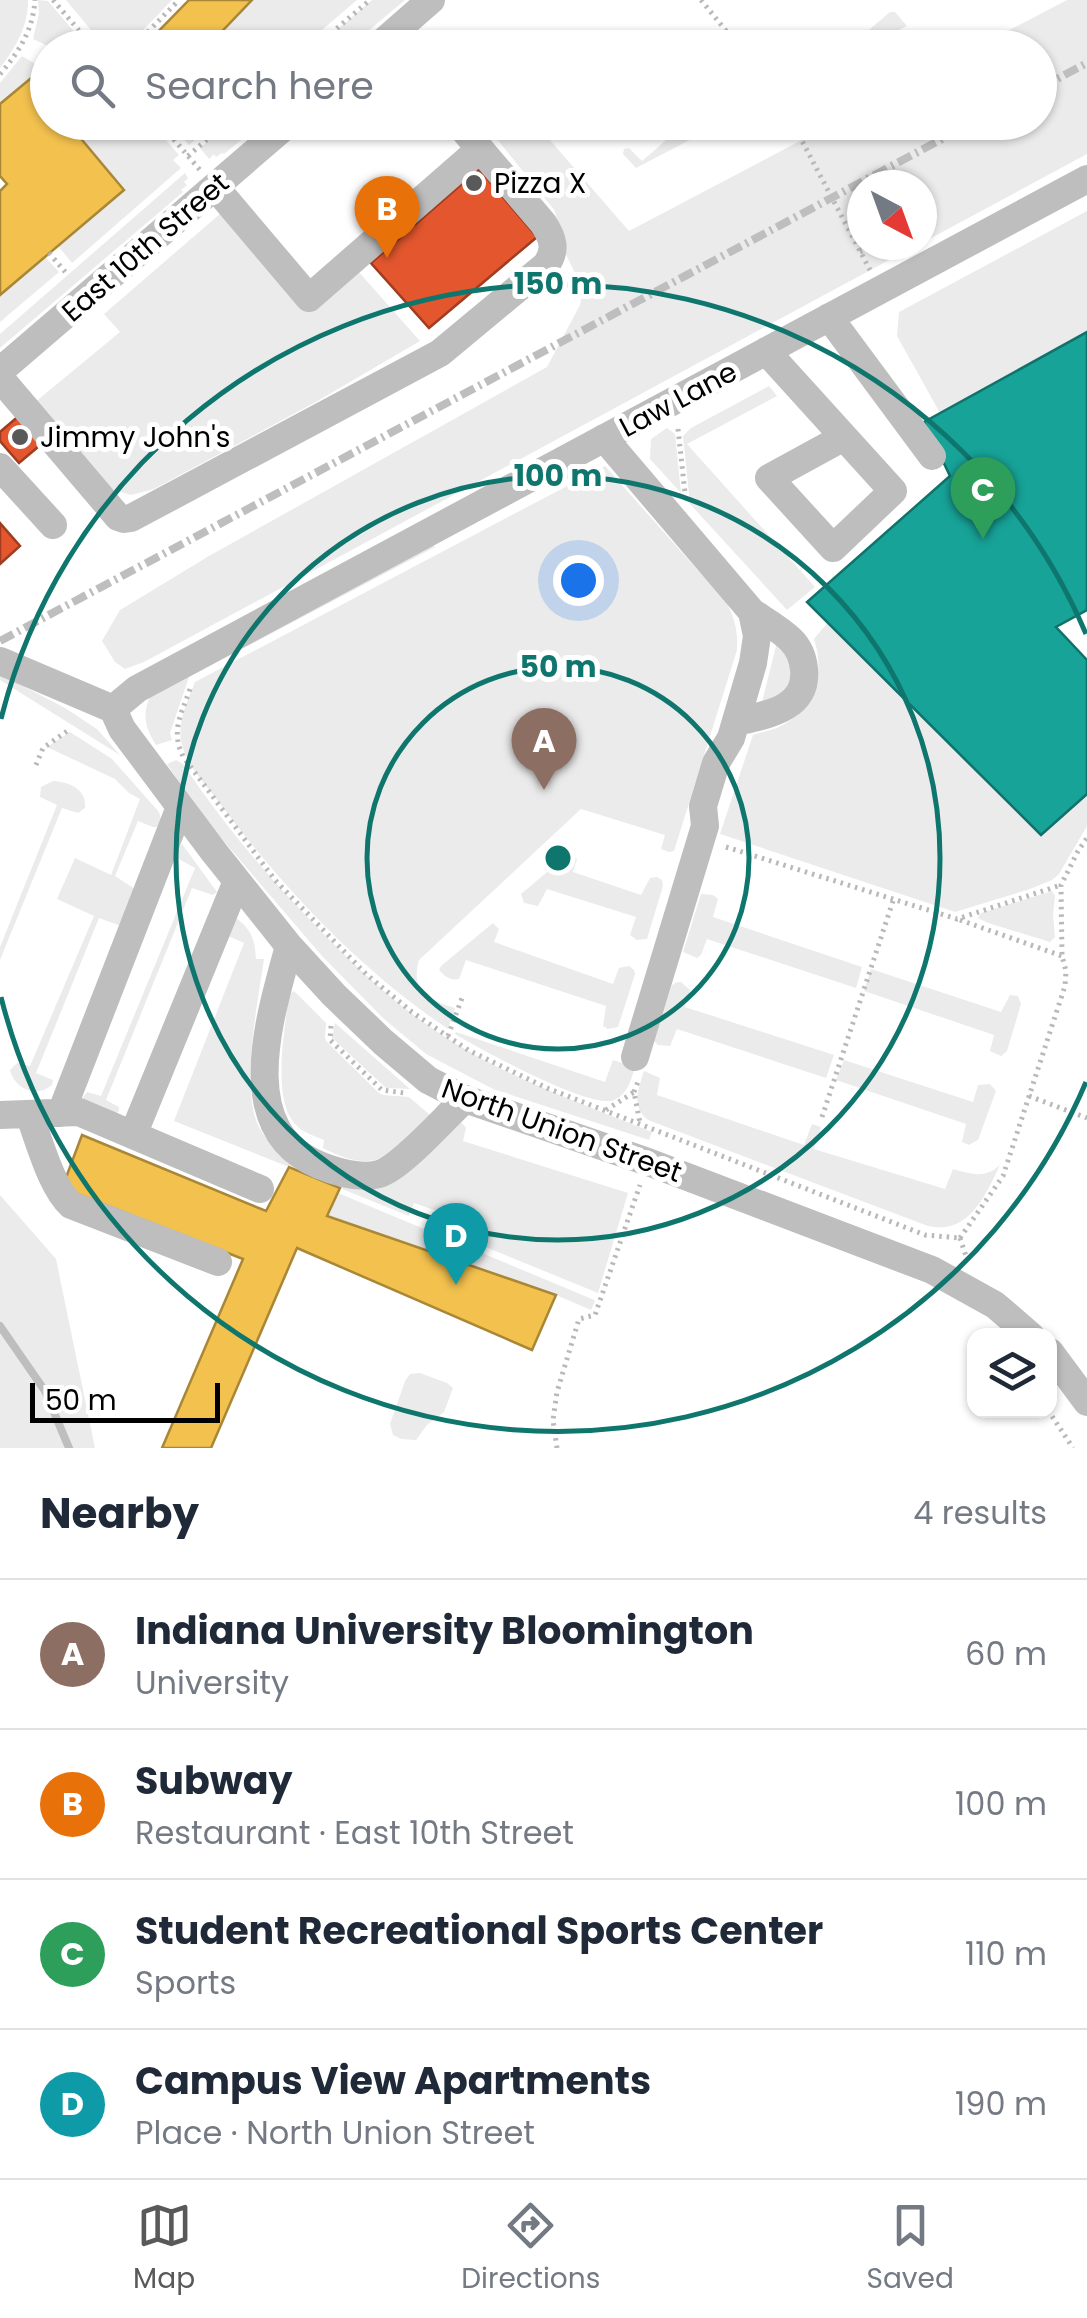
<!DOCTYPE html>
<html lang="en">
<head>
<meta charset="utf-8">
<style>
  :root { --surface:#fff; --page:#f2f2f3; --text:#1f2937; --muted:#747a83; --line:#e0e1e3; --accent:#595959 }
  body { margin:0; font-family:Poppins,sans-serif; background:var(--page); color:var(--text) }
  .controls { position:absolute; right:30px; bottom:30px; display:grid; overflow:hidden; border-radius:20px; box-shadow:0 2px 8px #0004 }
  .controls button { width:90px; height:90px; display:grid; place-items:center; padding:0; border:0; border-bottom:2px solid var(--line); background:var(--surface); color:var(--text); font:50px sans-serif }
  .compass { position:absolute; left:847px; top:170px; width:90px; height:90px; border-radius:50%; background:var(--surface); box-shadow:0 2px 8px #0004; rotate:139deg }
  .scale { position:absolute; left:30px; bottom:25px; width:190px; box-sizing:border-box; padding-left:10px; border:5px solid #000; border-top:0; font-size:28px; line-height:35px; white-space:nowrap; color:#000; -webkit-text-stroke:8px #fff; paint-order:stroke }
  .you { position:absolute; left:578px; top:580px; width:35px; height:35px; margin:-25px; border:8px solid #fff; border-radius:50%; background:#1a73e8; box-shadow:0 0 0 15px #1a73e833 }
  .badge { display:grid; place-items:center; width:65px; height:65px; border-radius:50%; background:var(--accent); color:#fff; font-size:32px; font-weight:700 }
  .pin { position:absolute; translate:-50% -82px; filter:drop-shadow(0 2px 5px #0008) }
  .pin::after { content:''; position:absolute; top:52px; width:35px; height:30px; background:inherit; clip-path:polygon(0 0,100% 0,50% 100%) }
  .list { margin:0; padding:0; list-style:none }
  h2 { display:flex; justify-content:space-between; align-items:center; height:130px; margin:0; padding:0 40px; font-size:42px }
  h2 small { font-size:32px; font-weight:400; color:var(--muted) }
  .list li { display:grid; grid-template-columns:65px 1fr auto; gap:30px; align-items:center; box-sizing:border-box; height:150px; padding:0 40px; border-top:2px solid var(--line) }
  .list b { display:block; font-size:38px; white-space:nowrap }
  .list p { margin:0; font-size:32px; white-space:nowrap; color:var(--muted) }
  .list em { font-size:32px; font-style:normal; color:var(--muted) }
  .icon { flex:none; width:55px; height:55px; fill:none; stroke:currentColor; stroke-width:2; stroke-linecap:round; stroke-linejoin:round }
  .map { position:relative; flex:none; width:1087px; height:1448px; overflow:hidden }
  .search { position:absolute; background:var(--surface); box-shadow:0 2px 8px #0004; left:30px; right:30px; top:30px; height:110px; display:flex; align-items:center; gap:25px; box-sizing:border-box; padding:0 35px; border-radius:55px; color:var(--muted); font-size:38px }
  .sheet { height:730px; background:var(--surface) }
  nav { display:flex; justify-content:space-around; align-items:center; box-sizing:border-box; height:140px; border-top:2px solid var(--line); background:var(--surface); font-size:28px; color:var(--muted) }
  nav a { display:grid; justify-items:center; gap:5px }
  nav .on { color:var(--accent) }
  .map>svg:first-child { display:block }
  .green { fill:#ebebeb }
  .homes { fill:#f2c14e; stroke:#a98737; stroke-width:2.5 }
  .shops { fill:#e4572e; stroke:#a03d20; stroke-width:2.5 }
  .public { fill:#17a398; stroke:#10726a; stroke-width:2.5 }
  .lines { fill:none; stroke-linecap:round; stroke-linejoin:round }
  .stream { stroke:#bebebe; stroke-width:8 }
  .path { stroke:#b9b9b9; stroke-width:5; stroke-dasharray:2.5 5; stroke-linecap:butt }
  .minor { stroke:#bebebe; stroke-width:28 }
  .rail { stroke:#bebebe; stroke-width:8; stroke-dasharray:15 5 2.5 5; stroke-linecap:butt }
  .ring { fill:none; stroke:#0f766e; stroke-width:5 }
  .poi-dot { fill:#595959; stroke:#fff; stroke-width:4 }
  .labels { text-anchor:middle; stroke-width:10; stroke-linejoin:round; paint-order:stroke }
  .poi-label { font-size:28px; fill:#000; stroke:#fff; text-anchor:start }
  .street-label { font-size:28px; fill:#000; stroke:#fff }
  .centre { fill:#0f766e; stroke:#fff; stroke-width:5 }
  .ring-label { font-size:30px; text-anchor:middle; font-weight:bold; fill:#0f766e; stroke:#fff; stroke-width:10; stroke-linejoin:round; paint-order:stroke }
</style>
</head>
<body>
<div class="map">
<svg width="1087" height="1448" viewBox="0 0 1087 1448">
  <rect width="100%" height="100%" fill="#fff"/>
  <!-- green -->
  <path class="green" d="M 0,0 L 28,0 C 28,27 16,47 0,68 Z
    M 38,0 L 48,1 L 87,47 L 50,47 L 33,39 L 39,13 Z
    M 66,0 L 172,0 L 127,47 L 106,48 Z
    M 252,0 L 357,0 L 302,47 L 206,48 Z
    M 372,0 L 405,0 L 349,47 L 317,47 Z
    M 1067,0 L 1087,0 L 1087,154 L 922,243 L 922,185 L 862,185 L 862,245 L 917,245 L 144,662 L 125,669 L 115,662 L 102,641 L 120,610 L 209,556 L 547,367 L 580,305 L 583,290 L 562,246 L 555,211 L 484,123 L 535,123 L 629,231 L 834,123 L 1040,122 L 1040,48 L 977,47 Z
    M 890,12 L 895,12 L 907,26 L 865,47 L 849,47 Z
    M 22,56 L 47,71 L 47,99 L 30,79 L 0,104 L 0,83 Z
    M 687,122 L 705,123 L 707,131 L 636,168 L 623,154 L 624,149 L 629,148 L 642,161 Z
    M 105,123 L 151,123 L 179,155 L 173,160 L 181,168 L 72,263 L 58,246 L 124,190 L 83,141 Z
    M 169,123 L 215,123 L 189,145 Z
    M 229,123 L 262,123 L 224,154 L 222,153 L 216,157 L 214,154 L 209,159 L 200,148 Z
    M 185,173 L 188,178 L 184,182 L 187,185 L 181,190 L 183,192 L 0,348 L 0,334 Z
    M 1087,211 L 1087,333 L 940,413 L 897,336 L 899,312 Z
    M 221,213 L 308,311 L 358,271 L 420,341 L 314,403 L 154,489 L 131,495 L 111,489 L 34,403 L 120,332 L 104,314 Z
    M 45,257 L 59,272 L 0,322 L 0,295 Z
    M 769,386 L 777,396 L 687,444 L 815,587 L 787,610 L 690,504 L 683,436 L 691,428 Z
    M 667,428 L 675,434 L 681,493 L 650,459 L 651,439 Z
    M 605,466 L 726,602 C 735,618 738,632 737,650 L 674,851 L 669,852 L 661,849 L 665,835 L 581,809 L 419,960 C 410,991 429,1000 455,1008 L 448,1029 C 360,970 285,890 221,805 C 209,788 189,769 183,748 C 175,725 187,704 195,682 Z
    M 433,544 L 435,547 L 189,677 L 170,733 L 172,740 L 156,745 C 145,728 141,712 152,693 Z
    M 828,622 L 1041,835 L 1087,794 L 1087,826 L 1059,874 L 1052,880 L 1030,889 L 955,912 L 720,834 L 753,735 C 761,732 769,731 777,728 C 813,712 826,675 814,639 Z
    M 777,642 C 790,656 800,678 784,695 C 779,700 768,703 761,706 Z
    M 0,674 L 65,708 L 97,729 L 120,755 L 0,680 Z
    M 70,732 L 112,759 L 159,812 L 161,820 L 157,827 L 153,827 L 138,821 L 115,876 L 135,889 L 121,926 L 99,918 L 36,1073 L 53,1080 L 52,1085 C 37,1098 15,1090 10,1070 L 17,1063 L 30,1066 L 94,916 L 57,899 L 75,858 L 111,875 L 140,799 L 129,793 L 115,779 L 47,747 Z
    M 176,760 L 183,764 C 224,825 267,876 318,928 C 361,973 405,1013 458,1045 C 519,1082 586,1105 652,1132 L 649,1140 L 493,1089 L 426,1054 L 383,1018 L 322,956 L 216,832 L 191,800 L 167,764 Z
    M 53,781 C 69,782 87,789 85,808 L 78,813 L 62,808 L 0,960 L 0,947 L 57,805 L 40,797 L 41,787 Z
    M 182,844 L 217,892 L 213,895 L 192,888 L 106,1100 L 119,1107 L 119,1111 L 116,1114 L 82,1099 L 87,1092 L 101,1096 L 195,868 L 177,858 L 176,851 Z
    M 571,852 L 577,859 L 573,872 L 641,895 L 650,878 L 657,877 L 662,880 L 663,886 L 647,939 L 637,940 L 630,935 L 636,917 L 547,889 L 538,906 L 524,903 L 521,894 Z
    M 1052,891 L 1055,896 L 1053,915 L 1055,937 L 1050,942 L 988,923 L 978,918 L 981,913 Z
    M 701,894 L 713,895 L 718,899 L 713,917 L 862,967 L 856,988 L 707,939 L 701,955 L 697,958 L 683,952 Z
    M 236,918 C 252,930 255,940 256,959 L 264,959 C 258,1002 239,1091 260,1129 C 267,1142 281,1153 292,1162 L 289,1167 L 174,1121 L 244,943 L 228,936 Z
    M 493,923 L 499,929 L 494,942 L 613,984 L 619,968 L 629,966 L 634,970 L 635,974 L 618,1027 L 608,1029 L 603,1026 L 606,1006 L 466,960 L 459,979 C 451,981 444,976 439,970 L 441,966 Z
    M 871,969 L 1001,1012 L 1010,995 L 1018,996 L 1021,1004 L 1007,1051 L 1001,1056 L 990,1051 L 994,1035 L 864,991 Z
    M 677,982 L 681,982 L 690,990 L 685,1007 L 834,1055 L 826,1078 L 677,1029 L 670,1046 L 658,1045 L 654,1041 L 672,985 Z
    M 294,991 L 326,1023 L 325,1038 L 327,1042 L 379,1093 L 383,1095 L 409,1097 L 430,1115 C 393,1154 378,1177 323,1148 L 324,1140 C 314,1136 304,1133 296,1125 C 272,1101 284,1034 288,1002 L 289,995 Z
    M 335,1023 L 410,1089 L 386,1088 L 332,1038 Z
    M 456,1032 L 605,1082 L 613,1060 L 635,1067 C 631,1080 628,1094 614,1100 C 591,1110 480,1049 455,1034 Z
    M 844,1060 L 973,1102 L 978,1085 L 990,1084 L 996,1091 L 978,1140 L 969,1145 L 962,1142 L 966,1124 L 836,1080 Z
    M 644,1071 L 660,1078 L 657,1095 L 804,1145 L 812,1124 L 821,1127 L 814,1149 L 945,1189 L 953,1169 C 971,1174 985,1179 1000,1165 C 985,1196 969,1235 928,1226 L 648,1120 C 631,1106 638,1090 644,1071 Z
    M 461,1122 L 466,1128 L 463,1141 L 628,1193 L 598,1293 L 449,1232 L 454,1217 L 414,1203 L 409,1216 L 342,1189 L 345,1183 L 419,1163 Z
    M 338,1193 L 592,1299 L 595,1301 L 591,1310 L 556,1295 L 327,1216 Z
    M 0,1195 L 56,1259 L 95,1448 L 0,1448 Z
    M 420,1373 L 447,1383 L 453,1388 L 444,1412 L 427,1425 L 416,1440 L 401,1439 L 393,1435 L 390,1424 L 405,1381 L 410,1374 Z"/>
  <!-- homes -->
  <path class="homes" d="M 189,0 L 252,0 L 206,48 L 150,48 L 146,44 Z
    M 30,79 L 48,99 L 48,122 L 67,122 L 124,190 L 0,295 L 0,191 L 7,184 L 0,176 L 0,104 Z
    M 82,1135 L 266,1211 L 289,1167 L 340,1188 L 327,1216 L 556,1295 L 532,1350 L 297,1248 L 211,1448 L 162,1448 L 243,1259 L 62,1188 Z"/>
  <!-- shops -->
  <path class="shops" d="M 479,169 L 537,237 L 429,328 L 371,263 Z
    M 21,414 L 45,441 L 19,463 L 0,441 L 0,432 Z
    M 0,523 L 20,546 L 0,564 Z"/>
  <!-- public -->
  <path class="public" d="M 1087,332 L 1087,610 L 1056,627 L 1087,660 L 1087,794 L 1041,835 L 807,602 L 950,476 L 924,422 Z"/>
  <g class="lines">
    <!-- stream -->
    <path class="stream" d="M 0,1326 L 45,1391 L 69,1448"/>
    <!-- path -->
    <path class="path" d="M 53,0 L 94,48
      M 701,0 L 740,48
      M 132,48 L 179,0
      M 314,48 L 370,0
      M 0,74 C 19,52 33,30 35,0
      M 159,122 L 200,170
      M 792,122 L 870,270
      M 78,135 L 93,122
      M 188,156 L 227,122
      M 860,252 L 876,245
      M 49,253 L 67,274
      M 678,429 L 685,493
      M 190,689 C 181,715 170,732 184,758 L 275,880 L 366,974 L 412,1012 L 468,1050 L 547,1088 L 925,1235 L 960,1238
      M 36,765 L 43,748 L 70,729
      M 726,847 L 957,919 L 1061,885
      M 960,920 L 1062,956
      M 331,1026 L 330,1040 L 382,1090 L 404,1093
      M 448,1036 L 462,998
      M 634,1092 L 639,1079
      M 1029,1096 L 1087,1118
      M 606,1110 L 634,1092 L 640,1123
      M 822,1117 L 893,901
      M 960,1238 L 1003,1176 L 1065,986 L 1066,971 L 1062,956 L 1061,885 L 1078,851 L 1087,838
      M 960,1238 L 967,1259
      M 1048,1410 L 1073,1448
      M 557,1448 L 553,1420 L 557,1392 L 579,1319 L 595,1315 L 640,1185"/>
    <!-- minor -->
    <path class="minor" d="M 376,48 L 431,0
      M 215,187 L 309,298 L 480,149
      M 829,317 L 932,456
      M 766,351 L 893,491 L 833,548 L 769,478 L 844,437
      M 0,371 L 290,122
      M 0,378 L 118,517 L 124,519 L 131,518 L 440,353 L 546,265 C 557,250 553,238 543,223 L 457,122
      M 604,438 L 752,612 L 757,636 L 753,663 L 731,738 L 716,763 L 703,806 L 705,826 L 635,1057
      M 0,467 L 53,525
      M 0,661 L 113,709 L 122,729 L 214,852 L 289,946 L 334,995 L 383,1042 L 428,1080 L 465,1099 L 648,1162 L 932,1270 L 995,1305 L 1031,1336
      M 113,709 L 137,689 L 1087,179
      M 736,722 C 766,715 808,709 804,669 C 803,658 799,648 791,640 C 780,629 765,621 752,612
      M 289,946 C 271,1014 232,1129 319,1165 C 336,1172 361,1179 379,1174 C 401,1168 446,1116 465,1099
      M 61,1113 L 180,807
      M 29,1114 C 39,1140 51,1187 71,1205 L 218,1262
      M 0,1115 L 79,1112 L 260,1189
      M 133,1135 L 237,881
      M 1050,1352 L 1087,1402"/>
    <!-- rail -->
    <path class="rail" d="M 1040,88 L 1087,63
      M 0,641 L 974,122"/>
  </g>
  <!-- distance rings -->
  <g class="ring">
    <circle cx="558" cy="858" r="191"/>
    <circle cx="558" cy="858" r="382"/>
    <path d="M1086 1082A574 574 0 0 1 1 997M1 719A574 574 0 0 1 1086 634"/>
  </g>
  <!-- markers -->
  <g class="poi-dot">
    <circle cx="474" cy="183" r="10"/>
    <circle cx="20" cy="437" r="10"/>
  </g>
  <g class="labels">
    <!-- poi labels -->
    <g class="poi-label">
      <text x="494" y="193">Pizza X</text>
      <text x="40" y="447">Jimmy John's</text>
    </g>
    <!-- street labels -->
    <g class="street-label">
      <text transform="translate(145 247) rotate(-41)" y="10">East 10th Street</text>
      <text transform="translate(678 399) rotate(-28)" y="10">Law Lane</text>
      <text transform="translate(562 1130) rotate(20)" y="10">North Union Street</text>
    </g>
  </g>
  <circle cx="558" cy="858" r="15" class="centre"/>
  <g class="ring-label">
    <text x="558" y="294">150 m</text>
    <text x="558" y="486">100 m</text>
    <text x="558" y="677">50 m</text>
  </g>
</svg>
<div class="controls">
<button><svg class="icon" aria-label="layers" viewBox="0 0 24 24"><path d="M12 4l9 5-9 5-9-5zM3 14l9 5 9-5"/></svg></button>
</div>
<svg class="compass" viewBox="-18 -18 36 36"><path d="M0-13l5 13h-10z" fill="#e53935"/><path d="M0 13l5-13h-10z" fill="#747a83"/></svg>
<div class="scale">50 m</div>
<div class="you"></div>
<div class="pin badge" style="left:544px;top:790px;background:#8d6e63">A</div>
<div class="pin badge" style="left:387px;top:258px;background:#e8710a">B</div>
<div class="pin badge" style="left:983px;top:539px;background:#2e9e5b">C</div>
<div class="pin badge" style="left:456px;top:1285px;background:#0f9aa8">D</div>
<div class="search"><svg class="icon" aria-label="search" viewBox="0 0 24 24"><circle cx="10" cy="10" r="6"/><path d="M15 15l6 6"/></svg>Search here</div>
</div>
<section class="sheet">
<h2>Nearby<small>4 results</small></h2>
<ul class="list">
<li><span class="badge" style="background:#8d6e63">A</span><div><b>Indiana University Bloomington</b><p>University</p></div><em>60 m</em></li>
<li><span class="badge" style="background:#e8710a">B</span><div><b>Subway</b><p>Restaurant · East 10th Street</p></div><em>100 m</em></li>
<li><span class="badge" style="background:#2e9e5b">C</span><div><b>Student Recreational Sports Center</b><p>Sports</p></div><em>110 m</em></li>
<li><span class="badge" style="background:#0f9aa8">D</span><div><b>Campus View Apartments</b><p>Place · North Union Street</p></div><em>190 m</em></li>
</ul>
</section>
<nav>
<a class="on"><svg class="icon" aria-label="map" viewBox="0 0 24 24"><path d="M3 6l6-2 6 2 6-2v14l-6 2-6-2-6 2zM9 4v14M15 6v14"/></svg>Map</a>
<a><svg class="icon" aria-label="directions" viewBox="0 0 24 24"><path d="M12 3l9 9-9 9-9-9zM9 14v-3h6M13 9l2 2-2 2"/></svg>Directions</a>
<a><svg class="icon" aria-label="saved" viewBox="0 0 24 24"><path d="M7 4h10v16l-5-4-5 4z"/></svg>Saved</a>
</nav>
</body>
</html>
